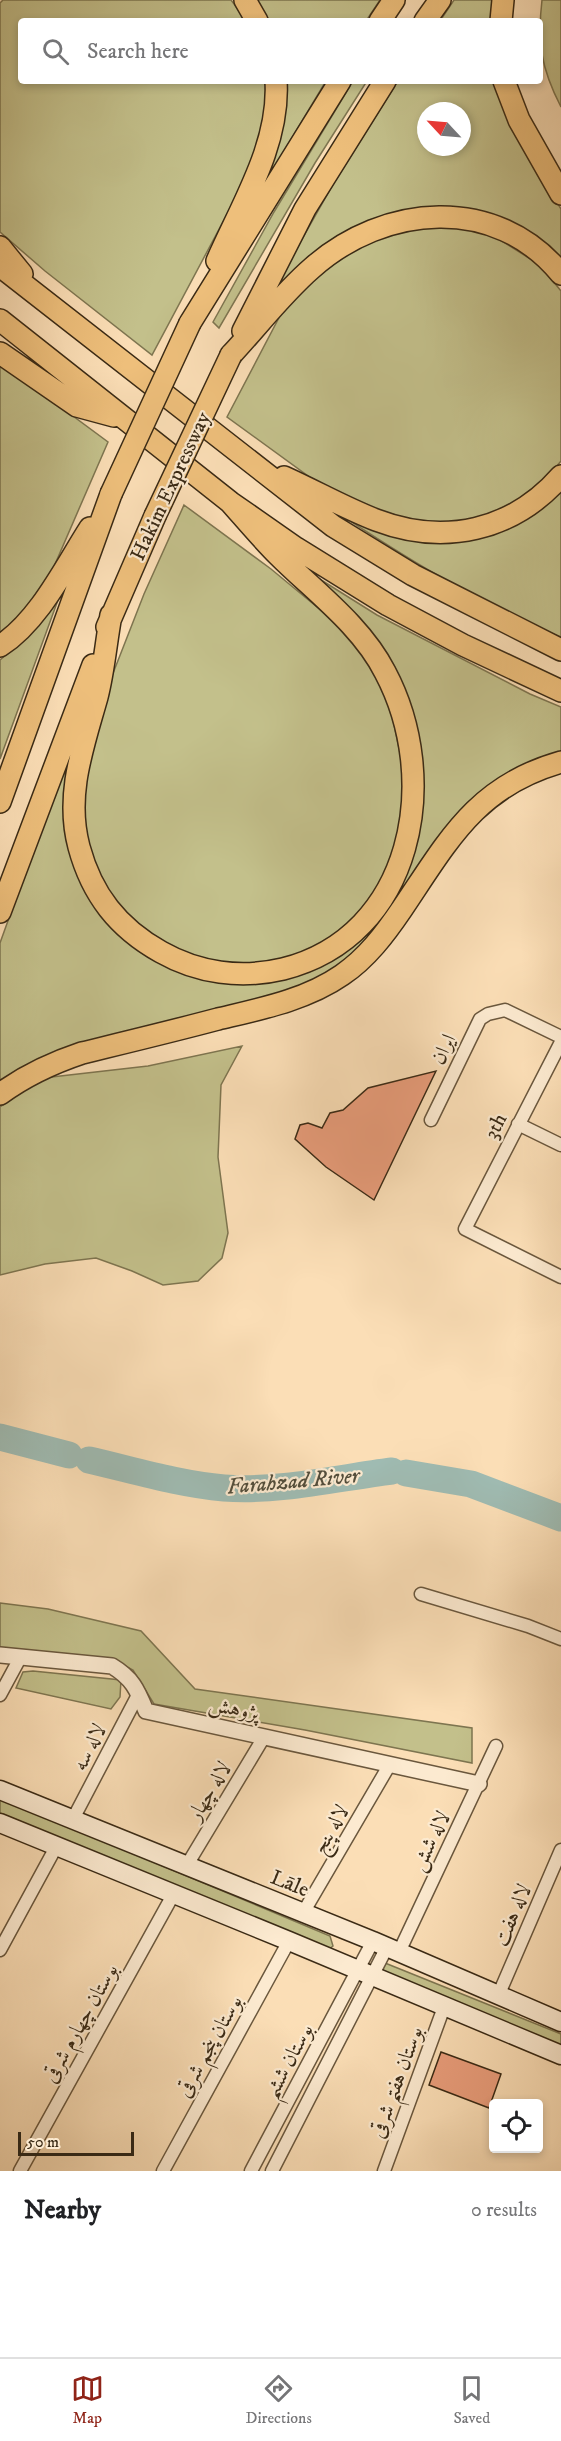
<!DOCTYPE html>
<html lang="en">
<head>
<meta charset="utf-8">
<style>
  :root { --surface:#fff; --page:#f2f2f2; --text:#202124; --muted:#757577; --line:#e0e0e0; --accent:#8f2418 }
  body { margin:0; font-family:"IM FELL DW Pica",Amiri,serif; background:var(--page); color:var(--text) }
  .controls { position:absolute; right:18px; bottom:18px; display:grid; overflow:hidden; border-radius:6px; box-shadow:0 3px 9px #0003 }
  .controls button { width:54px; height:54px; display:grid; place-items:center; padding:0; border:0; border-bottom:2px solid var(--line); background:var(--surface); color:var(--text); font:30px sans-serif }
  .compass { position:absolute; left:417px; top:102px; width:54px; height:54px; border-radius:50%; background:var(--surface); box-shadow:0 3px 9px #0003; rotate:296deg }
  .scale { position:absolute; left:18px; bottom:15px; width:116px; box-sizing:border-box; padding-left:6px; border:3px solid #3a2a15; border-top:0; font-size:16px; line-height:21px; white-space:nowrap; color:#3a2a15; -webkit-text-stroke:4px #fcead0; paint-order:stroke }
  .list { margin:0; padding:0; list-style:none }
  h2 { display:flex; justify-content:space-between; align-items:center; height:78px; margin:0; padding:0 24px; font-size:26px }
  h2 small { font-size:20px; font-weight:400; color:var(--muted) }
  .icon { flex:none; width:33px; height:33px; fill:none; stroke:currentColor; stroke-width:2; stroke-linecap:round; stroke-linejoin:round }
  .map { position:relative; flex:none; width:561px; height:2171px; overflow:hidden }
  .search { position:absolute; background:var(--surface); box-shadow:0 3px 9px #0003; left:18px; right:18px; top:18px; height:66px; display:flex; align-items:center; gap:15px; box-sizing:border-box; padding:0 21px; border-radius:6px; color:var(--muted); font-size:22px }
  .sheet { height:186px; background:var(--surface) }
  nav { display:flex; justify-content:space-around; align-items:center; box-sizing:border-box; height:84px; border-top:2px solid var(--line); background:var(--surface); font-size:16px; color:var(--muted) }
  nav a { display:grid; justify-items:center; gap:3px }
  nav .on { color:var(--accent) }
  .map>svg:first-child { display:block }
  .green { fill:#c3c08b; stroke:#7e7550; stroke-width:1.5; fill-rule:evenodd }
  .lines { fill:none; stroke-linecap:round; stroke-linejoin:round }
  .river { stroke:#9fbbb2; stroke-width:27 }
  .building { fill:#e99d7b; stroke:#3a2a15; stroke-width:1.5 }
  .minor-casing { stroke:#6a573d; stroke-width:15 }
  .tertiary-casing { stroke:#6a573d; stroke-width:18 }
  .secondary-casing { stroke:#3a2a15; stroke-width:21 }
  .trunk-casing { stroke:#3a2a15; stroke-width:24 }
  .minor { stroke:#fcead0; stroke-width:12 }
  .tertiary { stroke:#fcead0; stroke-width:15 }
  .secondary { stroke:#fcead0; stroke-width:18 }
  .trunk { stroke:#eebf7b; stroke-width:21 }
  .trunk-bridge-casing { stroke:#3a2a15; stroke-width:24; stroke-linecap:butt }
  .trunk-bridge { stroke:#eebf7b; stroke-width:21 }
  .labels { text-anchor:middle; stroke-width:4.5; stroke-linejoin:round; paint-order:stroke }
  .street-label { font-size:21px; fill:#3a2a15; stroke:#fcead0 }
  .water-label { font-size:22px; font-style:italic; fill:#534e3c; stroke:#fcead0 }
</style>
</head>
<body>
<div class="map">
<svg width="561" height="2171" viewBox="0 0 561 2171">
  <rect width="100%" height="100%" fill="#fbdeb6"/>
  <filter id="stains"><feTurbulence type="fractalNoise" baseFrequency=".00333" numOctaves="4"/><feColorMatrix values="0 0 0 0 .2 0 0 0 0 .09 0 0 0 0 .02 0 0 0 .5 -.17"/></filter>
  <radialGradient id="worn" r=".72"><stop offset=".6" stop-color="#630" stop-opacity="0"/><stop offset="1" stop-color="#630" stop-opacity=".3"/></radialGradient>
  <!-- green -->
  <path class="green" d="M 3,0 L 231,0 L 247,21 L 21,21 L 21,81 L 267,81 L 268,102 L 260,144 L 233,203 L 152,355 L 45,271 L 0,232 L 0,3 Z
    M 255,0 L 380,0 L 366,21 L 268,21 Z
    M 454,0 L 494,0 L 492,21 L 440,21 Z
    M 542,0 L 561,0 L 561,107 C 541,68 537,43 542,0 Z
    M 284,81 L 326,81 L 244,218 C 264,174 291,131 284,81 Z
    M 353,81 L 367,81 L 315,163 L 219,328 L 213,322 L 274,212 Z
    M 398,81 L 494,81 L 527,151 L 561,209 L 561,262 L 443,208 L 411,210 L 268,299 L 335,181 ZM 426,111 L 462,111 L 462,147 L 426,147 Z
    M 437,226 L 469,229 L 497,238 L 540,265 L 561,291 L 561,461 L 543,483 L 512,506 L 477,521 L 427,524 L 373,509 L 311,478 L 227,417 L 282,312 L 311,279 L 361,245 L 399,231 Z
    M 0,362 L 108,442 L 49,578 L 20,617 L 0,635 Z
    M 561,490 L 561,637 C 477,603 400,554 324,504 C 343,514 362,526 382,533 C 443,554 518,539 561,490 Z
    M 184,505 L 271,569 L 346,631 L 370,665 L 388,696 L 405,777 L 397,845 L 379,886 L 354,921 L 318,948 L 269,966 L 224,965 L 188,956 L 138,927 L 116,904 L 101,881 L 86,835 L 82,789 L 110,681 L 144,594 Z
    M 75,559 L 58,600 L 0,759 L 0,660 C 36,632 53,598 75,559 Z
    M 302,568 L 377,615 L 530,694 L 561,707 L 561,754 L 524,766 L 351,957 L 315,981 L 0,1084 L 0,943 L 68,754 L 66,792 L 122,935 L 267,981 L 301,974 L 331,960 L 376,923 L 395,894 L 421,813 L 423,791 L 422,765 L 411,714 Z
    M 242,1046 L 221,1085 L 218,1157 L 228,1233 L 222,1258 L 198,1281 L 163,1285 L 132,1271 L 96,1258 L 45,1264 L 0,1275 L 0,1107 L 43,1078 L 148,1066 Z
    M 0,1603 L 48,1609 L 141,1631 L 195,1689 L 472,1728 L 472,1763 L 305,1730 L 154,1704 L 133,1670 L 114,1660 L 0,1650 Z
    M 33,1671 L 121,1680 L 120,1697 L 111,1709 L 16,1688 L 23,1672 Z
    M 0,1798 L 330,1936 L 333,1946 L 328,1950 L 0,1813 Z
    M 385,1963 L 561,2034 L 561,2048 L 381,1970 Z"/>
  <g class="lines">
    <!-- river -->
    <path class="river" d="M 0,1437 L 69,1455
      M 89,1460 C 133,1470 178,1484 224,1488 C 279,1492 337,1478 392,1471
      M 406,1473 L 471,1484 L 561,1518"/>
  </g>
  <!-- building -->
  <path class="building" d="M 436,1071 L 374,1200 L 326,1167 L 295,1139 L 300,1125 L 308,1123 L 322,1128 L 330,1113 L 343,1110 L 368,1088 Z
    M 441,2052 L 501,2074 L 489,2108 L 429,2085 Z"/>
  <g class="lines">
    <defs>
      <path id="minor" d="M 561,1042 L 465,1229 L 561,1277
        M 431,1120 L 480,1019 L 488,1014 L 505,1010 L 561,1037
        M 518,1124 L 561,1145
        M 421,1594 L 528,1626 L 561,1639
        M 0,1695 L 20,1658
        M 73,1819 L 139,1693
        M 187,1865 L 264,1737
        M 303,1913 L 390,1764
        M 0,1950 L 56,1847
        M 399,1952 L 496,1746
        M 498,1996 L 561,1850
        M 20,2171 L 173,1895
        M 163,2171 L 289,1941
        M 251,2171 L 373,1941
        M 272,2171 L 387,1947
        M 384,2171 L 444,2007"/>
      <path id="tertiary" d="M 0,1655 L 112,1666 C 132,1678 137,1689 146,1711 L 479,1784"/>
      <path id="secondary" d="M 0,1790 L 373,1941 L 561,2022
        M 0,1823 L 289,1941 L 561,2055"/>
      <path id="trunk" d="M 245,0 L 257,21
        M 380,21 L 394,0
        M 425,21 L 440,0
        M 501,21 L 503,0
        M 504,81 L 519,120 L 561,194
        M 0,247 L 22,274
        M 217,261 C 242,204 280,144 276,81
        M 0,266 L 333,526 L 413,575 L 561,650
        M 0,320 L 230,502 L 296,548 L 388,605 L 463,645 L 561,691
        M 190,323 L 340,81
        M 243,331 L 305,209 L 385,81
        M 0,353 L 77,406 L 114,416
        M 231,355 C 258,326 282,294 312,268 C 384,204 496,194 561,274
        M 284,477 C 315,491 345,508 376,520 C 444,546 513,531 561,476
        M 111,615 C 106,642 104,670 97,697 C 83,747 65,795 79,847 C 92,895 118,928 161,952 C 198,973 241,979 283,969 C 414,936 442,779 385,672 C 361,625 314,591 278,555 C 261,538 246,520 230,502
        M 107,627 L 155,516
        M 0,646 C 39,621 65,567 90,528
        M 0,802 L 111,494
        M 0,912 L 93,665
        M 0,1094 C 26,1075 52,1063 82,1053 C 127,1042 173,1031 218,1019 C 260,1009 306,1000 342,975 C 367,958 385,934 402,909 C 448,841 476,786 561,762"/>
    </defs>
    <!-- minor casing -->
    <use href="#minor" class="minor-casing"/>
    <!-- tertiary casing -->
    <use href="#tertiary" class="tertiary-casing"/>
    <!-- secondary casing -->
    <use href="#secondary" class="secondary-casing"/>
    <!-- trunk casing -->
    <use href="#trunk" class="trunk-casing"/>
    <!-- minor -->
    <use href="#minor" class="minor"/>
    <!-- tertiary -->
    <use href="#tertiary" class="tertiary"/>
    <!-- secondary -->
    <use href="#secondary" class="secondary"/>
    <!-- trunk -->
    <use href="#trunk" class="trunk"/>
    <defs>
      <path id="trunk-bridge" d="M 111,494 L 190,323
        M 155,516 L 231,355"/>
    </defs>
    <!-- trunk-bridge casing -->
    <use href="#trunk-bridge" class="trunk-bridge-casing"/>
    <!-- trunk-bridge -->
    <use href="#trunk-bridge" class="trunk-bridge"/>
  </g>
  <g class="labels">
    <!-- street labels -->
    <g class="street-label">
      <text transform="translate(170 486) rotate(-65)" y="7">Hakim Expressway</text>
      <text transform="translate(443 1049) rotate(-64)" y="7">ایران</text>
      <text transform="translate(495 1126) rotate(-63)" y="7">3th</text>
      <text transform="translate(234 1708) rotate(12)" y="7">پژوهش</text>
      <text transform="translate(89 1747) rotate(-63)" y="7">لاله سه</text>
      <text transform="translate(209 1791) rotate(-59)" y="7">لاله چهار</text>
      <text transform="translate(330 1829) rotate(-60)" y="7">لاله پنج</text>
      <text transform="translate(430 1841) rotate(-64)" y="7">لاله شش</text>
      <text transform="translate(290 1883) rotate(22)" y="7">Lāle</text>
      <text transform="translate(512 1915) rotate(-67)" y="7">لاله هفت</text>
      <text transform="translate(80 2023) rotate(-61)" y="7">بوستان چهارم شرقی</text>
      <text transform="translate(209 2046) rotate(-61)" y="7">بوستان پنجم شرقی</text>
      <text transform="translate(288 2061) rotate(-62)" y="7">بوستان ششم</text>
      <text transform="translate(396 2082) rotate(-70)" y="7">بوستان هفتم شرقی</text>
    </g>
    <!-- water labels -->
    <g class="water-label">
      <text transform="translate(293 1480) rotate(-5)" y="8">Farahzad River</text>
    </g>
  </g>
  <rect width="100%" height="100%" filter="url(#stains)"/>
  <rect width="100%" height="100%" fill="url(#worn)"/>
</svg>
<div class="controls">
<button><svg class="icon" aria-label="locate" viewBox="0 0 24 24"><circle cx="12" cy="12" r="6"/><path d="M12 2v4M12 18v4M2 12h4M18 12h4"/></svg></button>
</div>
<svg class="compass" viewBox="-18 -18 36 36"><path d="M0-13l5 13h-10z" fill="#e53935"/><path d="M0 13l5-13h-10z" fill="#757577"/></svg>
<div class="scale">50 m</div>
<div class="search"><svg class="icon" aria-label="search" viewBox="0 0 24 24"><circle cx="10" cy="10" r="6"/><path d="M15 15l6 6"/></svg>Search here</div>
</div>
<section class="sheet">
<h2>Nearby<small>0 results</small></h2>
<ul class="list">
</ul>
</section>
<nav>
<a class="on"><svg class="icon" aria-label="map" viewBox="0 0 24 24"><path d="M3 6l6-2 6 2 6-2v14l-6 2-6-2-6 2zM9 4v14M15 6v14"/></svg>Map</a>
<a><svg class="icon" aria-label="directions" viewBox="0 0 24 24"><path d="M12 3l9 9-9 9-9-9zM9 14v-3h6M13 9l2 2-2 2"/></svg>Directions</a>
<a><svg class="icon" aria-label="saved" viewBox="0 0 24 24"><path d="M7 4h10v16l-5-4-5 4z"/></svg>Saved</a>
</nav>
</body>
</html>
